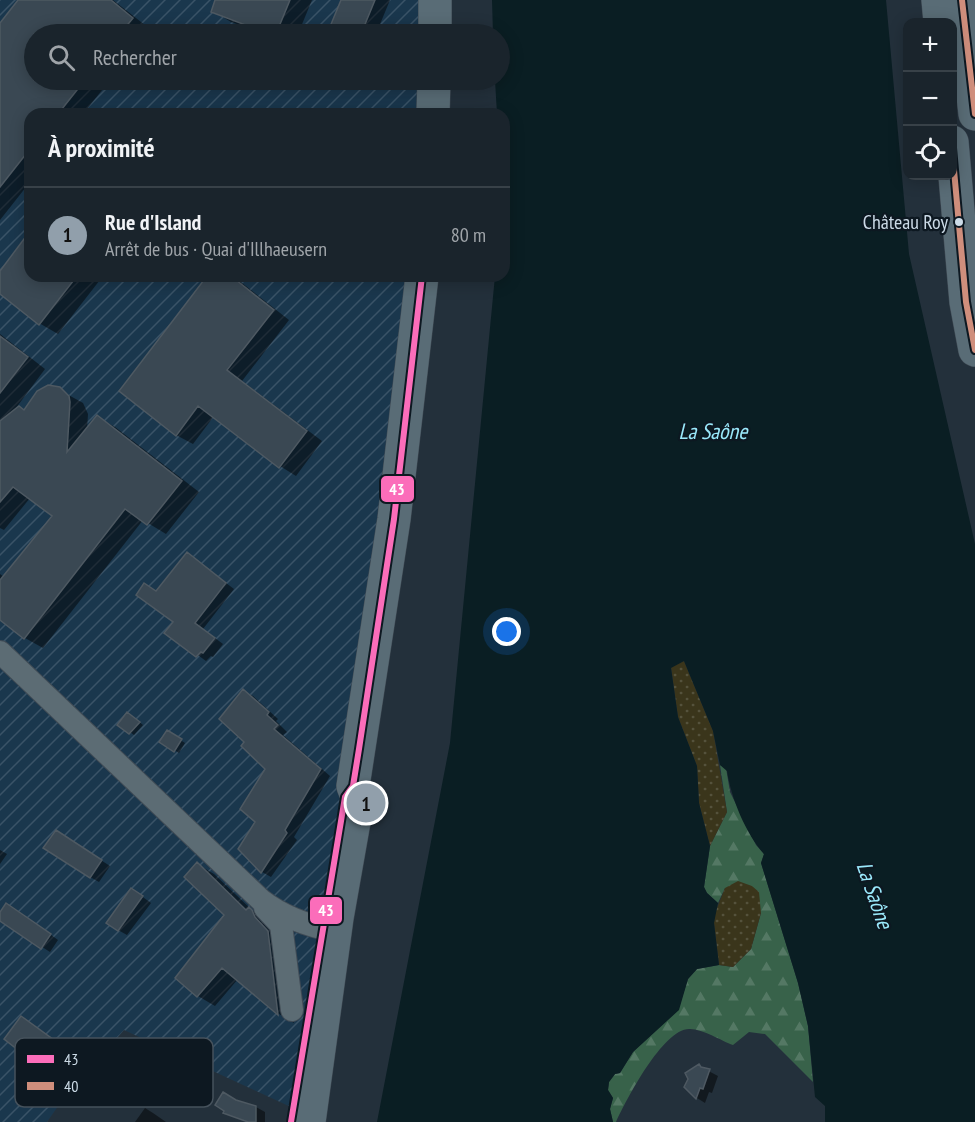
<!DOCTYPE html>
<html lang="fr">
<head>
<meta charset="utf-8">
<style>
  :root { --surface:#1a242c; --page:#273038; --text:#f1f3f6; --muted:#9fa4a9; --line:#384148; --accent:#919fab }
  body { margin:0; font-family:"PT Sans Narrow",sans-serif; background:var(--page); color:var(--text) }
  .controls { position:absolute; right:18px; top:18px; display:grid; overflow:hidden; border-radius:12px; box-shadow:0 3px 15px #0003 }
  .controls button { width:54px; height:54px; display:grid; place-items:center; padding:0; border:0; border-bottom:2px solid var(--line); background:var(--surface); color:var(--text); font:30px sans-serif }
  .you { position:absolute; left:507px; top:632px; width:21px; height:21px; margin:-15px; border:4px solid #fff; border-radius:50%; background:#1a73e8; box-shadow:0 0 0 9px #1a73e833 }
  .badge { display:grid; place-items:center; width:39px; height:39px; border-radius:50%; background:var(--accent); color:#111; font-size:20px; font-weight:700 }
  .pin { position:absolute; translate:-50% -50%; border:3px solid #fff; box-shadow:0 2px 6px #0006 }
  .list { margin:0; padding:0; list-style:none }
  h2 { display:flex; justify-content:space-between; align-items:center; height:78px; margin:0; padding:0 24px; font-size:26px }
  h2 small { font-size:20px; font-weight:400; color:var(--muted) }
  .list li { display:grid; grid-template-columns:39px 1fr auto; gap:18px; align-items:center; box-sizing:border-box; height:96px; padding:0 24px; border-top:2px solid var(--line) }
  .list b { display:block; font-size:22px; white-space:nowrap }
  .list p { margin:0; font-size:20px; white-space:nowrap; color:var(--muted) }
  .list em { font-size:20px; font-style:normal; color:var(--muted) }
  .icon { flex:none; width:33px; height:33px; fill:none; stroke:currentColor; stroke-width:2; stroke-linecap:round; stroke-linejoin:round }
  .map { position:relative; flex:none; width:975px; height:1122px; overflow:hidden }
  .search { position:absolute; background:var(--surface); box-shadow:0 3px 15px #0003; left:24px; top:24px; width:486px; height:66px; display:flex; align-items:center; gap:15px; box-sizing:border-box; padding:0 21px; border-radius:33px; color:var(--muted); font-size:22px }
  .panel { position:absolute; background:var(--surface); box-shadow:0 3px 15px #0003; left:24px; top:108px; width:486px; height:174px; border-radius:18px }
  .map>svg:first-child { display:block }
  .industrial { fill:url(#industrial-furrows) }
  .forest { fill:url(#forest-firs) }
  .sand { fill:url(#sand-dots) }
  .water { fill:#0a1e23 }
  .shadow { fill:#0007 }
  .building { fill:#3a4853; stroke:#4e5962; stroke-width:1.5 }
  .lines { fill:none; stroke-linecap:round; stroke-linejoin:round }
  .street-casing { stroke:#404b55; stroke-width:24 }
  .primary-casing { stroke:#404b55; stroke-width:34 }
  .street { stroke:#5c6c74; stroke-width:22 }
  .primary { stroke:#596c76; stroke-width:33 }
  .bus-1-casing { stroke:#0d1821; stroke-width:10 }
  .bus-2-casing { stroke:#0d1821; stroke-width:10 }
  .bus-1 { stroke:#fb6dba; stroke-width:6 }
  .bus-2 { stroke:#cf8e7c; stroke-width:6 }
  .bus-dot { fill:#ccdbe7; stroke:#0d1821; stroke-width:2 }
  .labels { text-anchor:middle; stroke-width:4.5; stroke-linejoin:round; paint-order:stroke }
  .bus-label { font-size:20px; fill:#ccdbe7; stroke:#0d1821; text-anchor:end }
  .water-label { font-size:22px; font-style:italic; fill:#9ae9fb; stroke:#0d1821 }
  .key { fill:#0d1821; stroke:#46525c; stroke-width:1.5 }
  .key-label { font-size:16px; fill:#ccdbe7 }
  .line-badge { stroke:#0d1821; stroke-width:2 }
  .badge-label { font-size:16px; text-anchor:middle; font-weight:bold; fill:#fff }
</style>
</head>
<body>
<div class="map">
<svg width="975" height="1122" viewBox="0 0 975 1122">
  <defs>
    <pattern id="industrial-furrows" width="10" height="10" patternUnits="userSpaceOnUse" patternTransform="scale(1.5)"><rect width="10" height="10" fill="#1a374d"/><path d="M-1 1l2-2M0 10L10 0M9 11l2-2" fill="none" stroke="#3a5367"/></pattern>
    <pattern id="forest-firs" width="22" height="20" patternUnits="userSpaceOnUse" patternTransform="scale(1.5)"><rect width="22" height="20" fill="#38624a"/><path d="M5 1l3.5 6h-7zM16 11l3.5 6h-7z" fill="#547864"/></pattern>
    <pattern id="sand-dots" width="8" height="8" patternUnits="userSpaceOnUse" patternTransform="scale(1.5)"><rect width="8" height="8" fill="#3a351b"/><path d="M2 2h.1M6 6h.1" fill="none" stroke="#55523c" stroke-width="1.8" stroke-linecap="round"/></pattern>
  </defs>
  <rect width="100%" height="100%" fill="#23303b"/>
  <!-- industrial -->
  <path class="industrial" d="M 0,0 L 430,0 L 431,34 L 34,34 L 34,80 L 428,80 L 426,114 L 30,114 L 30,276 L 414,276 L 407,366 L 293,1108 L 124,1030 L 61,1102 L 47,1122 L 0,1122 Z"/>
  <!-- forest -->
  <path class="forest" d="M 720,765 L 726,768 L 730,792 L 756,845 L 764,854 L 761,863 L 798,983 L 808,1026 L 813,1082 L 765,1034 L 749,1032 L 733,1045 C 722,1041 701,1028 689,1029 C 663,1029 626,1100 616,1122 L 613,1122 L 610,1109 L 613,1098 L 608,1090 L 609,1082 L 615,1074 L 620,1073 L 633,1052 L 678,1010 L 688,979 L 697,969 L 719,965 L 733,967 L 751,949 L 761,913 L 725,888 L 718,903 L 707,893 L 704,887 L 710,846 L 727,812 Z"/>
  <!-- sand -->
  <path class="sand" d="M 684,661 L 713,731 L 727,812 L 710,846 L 699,803 L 697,766 L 678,717 L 671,667 Z
    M 738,881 L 752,886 L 759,892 L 761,913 L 751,949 L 733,967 L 719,965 L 714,923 L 715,913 L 725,888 Z"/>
  <!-- water -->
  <path class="water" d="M 492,0 L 886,0 L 909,254 L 975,544 L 975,1122 L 825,1122 L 825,1106 L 815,1097 L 808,1026 L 798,983 L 761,863 L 764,854 C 746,834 731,798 727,771 L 720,765 L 713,731 L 684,661 L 671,668 L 678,717 L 697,766 L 699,803 L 710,846 L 704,887 L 707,893 L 718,903 L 714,923 L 719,965 L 697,969 L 688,979 L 679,1010 L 633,1052 L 620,1073 L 615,1074 L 609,1082 L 608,1090 L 613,1098 L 610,1109 L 613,1122 L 377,1122 L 450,743 L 495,276 L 504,276 L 504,114 L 497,114 L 495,80 L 500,80 L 500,34 L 493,34 Z"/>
  <!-- shadow -->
  <path class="shadow" d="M 20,0 L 113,0 L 150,29 L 145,34 L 34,34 L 34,80 L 110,80 L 83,114 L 30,114 L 30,182 L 0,220 L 0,26 Z
    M 217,0 L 312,0 L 298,34 L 264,34 L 231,22 L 213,11 Z
    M 343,0 L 390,0 L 376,34 L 328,34 Z
    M 30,234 L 30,276 L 103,276 L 58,334 L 39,323 L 0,293 L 0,273 Z
    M 209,276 L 233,276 L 289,320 L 242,381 L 322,441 L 296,476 L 280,466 L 214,416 L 193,444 L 176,435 Z
    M 0,334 L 45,369 L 13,412 L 26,411 L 54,387 L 83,403 L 88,414 L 87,430 L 97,417 L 115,427 L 199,492 L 166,534 L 143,520 L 43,648 L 25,638 L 0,618 L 0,574 L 4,577 L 54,515 L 30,498 L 4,530 L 0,528 Z
    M 188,554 L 234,589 L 203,629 L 223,644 L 213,657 L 211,656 L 206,661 L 166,632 L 175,621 L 157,592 Z
    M 243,691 L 253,696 L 278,719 L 276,721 L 287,732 L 283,735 L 330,776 L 294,837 L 297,840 L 271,877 L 262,872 L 257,822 L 267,769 L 246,742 Z
    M 132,716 L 143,725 L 134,735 L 130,732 Z
    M 168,732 L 185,743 L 179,753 L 161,742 Z
    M 65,837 L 110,866 L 99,882 L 90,877 Z
    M 0,850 L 7,854 L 0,864 Z
    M 197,864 L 214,874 L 253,911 L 266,919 L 285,942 L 294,1023 L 279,1014 L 238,979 L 215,1006 L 198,996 L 226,914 Z
    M 140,895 L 151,903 L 127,935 L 118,930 Z
    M 15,909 L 58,940 L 50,952 L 0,920 L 0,914 Z
    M 30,1024 L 62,1046 L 46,1068 L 37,1063 Z
    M 699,1066 L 718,1076 L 712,1093 L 709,1092 L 705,1103 L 697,1098 L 686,1086 Z
    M 237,1102 L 256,1107 L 265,1112 L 265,1122 L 247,1122 L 224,1111 Z
    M 145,1108 L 153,1113 L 166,1122 L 135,1122 Z"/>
  <!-- building -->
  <path class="building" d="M 18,0 L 111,0 L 133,18 L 120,34 L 34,34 L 34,80 L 85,80 L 58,114 L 30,114 L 30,149 L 0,187 L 0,23 Z
    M 215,0 L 290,0 L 276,34 L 269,34 L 211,12 Z
    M 341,0 L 375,0 L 361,34 L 327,34 Z
    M 30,231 L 30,276 L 77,276 L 39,325 L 0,294 L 0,271 Z
    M 207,276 L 231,276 L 274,310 L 227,370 L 307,431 L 279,468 L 198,406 L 176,436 L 119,391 Z
    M 0,336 L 28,357 L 0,393 Z
    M 48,385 L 60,387 L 69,396 L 70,402 L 67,452 L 97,415 L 182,481 L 147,525 L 125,509 L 24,639 L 0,620 L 0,580 L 52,516 L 13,487 L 0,502 L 0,421 L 19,406 L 24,410 L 37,391 Z
    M 187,552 L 226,583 L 195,623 L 215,638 L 203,653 L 201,652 L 196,657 L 164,633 L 173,622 L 136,595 L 144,583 L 156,591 Z
    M 243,689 L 269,712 L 267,715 L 278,725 L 274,729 L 321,769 L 285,830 L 287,833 L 261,873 L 238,849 L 255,822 L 240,809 L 265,769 L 241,746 L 244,742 L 219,719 Z
    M 127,712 L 140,722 L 129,734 L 117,725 Z
    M 167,730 L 182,739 L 174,752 L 159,742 Z
    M 56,830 L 102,860 L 90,878 L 43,848 Z
    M 197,862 L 246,910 L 249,907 L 252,910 L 255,917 L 268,931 L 278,1015 L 222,968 L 197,997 L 175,978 L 224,915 L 184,877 Z
    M 131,888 L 143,896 L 118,931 L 106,923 Z
    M 6,903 L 51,934 L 41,949 L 0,921 L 0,912 Z
    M 21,1016 L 54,1040 L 36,1064 L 4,1039 Z
    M 699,1064 L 701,1067 L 710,1069 L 703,1089 L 700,1088 L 696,1099 L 684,1087 L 688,1079 L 685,1073 Z
    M 223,1092 L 236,1100 L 256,1106 L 256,1122 L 248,1122 L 223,1113 L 224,1111 L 215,1105 Z"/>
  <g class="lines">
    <defs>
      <path id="street" d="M 0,652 L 261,900 C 283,917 308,926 335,931
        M 265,908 L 281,925 L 292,1010"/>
      <path id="primary" d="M 435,0 L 435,34
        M 938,0 L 940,22
        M 962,0 L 975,114
        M 433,114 L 434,80
        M 952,142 L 966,302 L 975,350
        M 309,1122 L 337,918 L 358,799 L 353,786 L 394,519 L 422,276"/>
    </defs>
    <!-- street casing -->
    <use href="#street" class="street-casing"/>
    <!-- primary casing -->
    <use href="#primary" class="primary-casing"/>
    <!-- street -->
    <use href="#street" class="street"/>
    <!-- primary -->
    <use href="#primary" class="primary"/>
    <defs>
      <path id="bus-1" d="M 291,1122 L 345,797 L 353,786 L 359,749 L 394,519 L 422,276"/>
      <path id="bus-2" d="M 962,0 L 975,114
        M 952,148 L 966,302 L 975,350"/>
    </defs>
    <!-- bus-1 casing -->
    <use href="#bus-1" class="bus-1-casing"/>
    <!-- bus-2 casing -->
    <use href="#bus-2" class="bus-2-casing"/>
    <!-- bus-1 -->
    <use href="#bus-1" class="bus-1"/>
    <!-- bus-2 -->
    <use href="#bus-2" class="bus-2"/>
  </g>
  <!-- markers -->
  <circle class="bus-dot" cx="959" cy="222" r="5"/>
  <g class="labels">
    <!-- bus labels -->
    <g class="bus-label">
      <text x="948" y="229">Château Roy</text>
    </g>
    <!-- water labels -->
    <g class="water-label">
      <text x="713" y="439">La Saône</text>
      <text transform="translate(875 895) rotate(71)" y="8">La Saône</text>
    </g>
  </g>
  <!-- legend -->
  <rect x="15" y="1038" width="198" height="69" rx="9" class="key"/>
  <rect x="27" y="1055" width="27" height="8" fill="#fb6dba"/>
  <rect x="27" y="1082" width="27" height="8" fill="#cf8e7c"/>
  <g class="key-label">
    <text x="64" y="1065">43</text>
    <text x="64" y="1092">40</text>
  </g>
  <g class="line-badge">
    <rect x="380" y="475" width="35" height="28" rx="6" fill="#fb6dba"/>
    <rect x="309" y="896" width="34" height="29" rx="6" fill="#fb6dba"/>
  </g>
  <g class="badge-label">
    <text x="397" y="495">43</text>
    <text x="326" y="916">43</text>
  </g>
</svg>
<div class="controls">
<button>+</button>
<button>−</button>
<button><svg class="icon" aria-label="locate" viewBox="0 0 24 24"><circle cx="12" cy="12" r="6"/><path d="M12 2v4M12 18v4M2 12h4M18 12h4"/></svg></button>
</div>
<div class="you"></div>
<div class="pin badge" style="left:366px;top:803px">1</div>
<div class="search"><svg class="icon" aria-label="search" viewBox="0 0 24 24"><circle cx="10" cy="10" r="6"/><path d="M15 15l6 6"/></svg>Rechercher</div>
<section class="panel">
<h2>À proximité<small></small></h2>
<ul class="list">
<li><span class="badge">1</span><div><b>Rue d'Island</b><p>Arrêt de bus · Quai d'Illhaeusern</p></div><em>80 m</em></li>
</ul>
</section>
</div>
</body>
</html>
